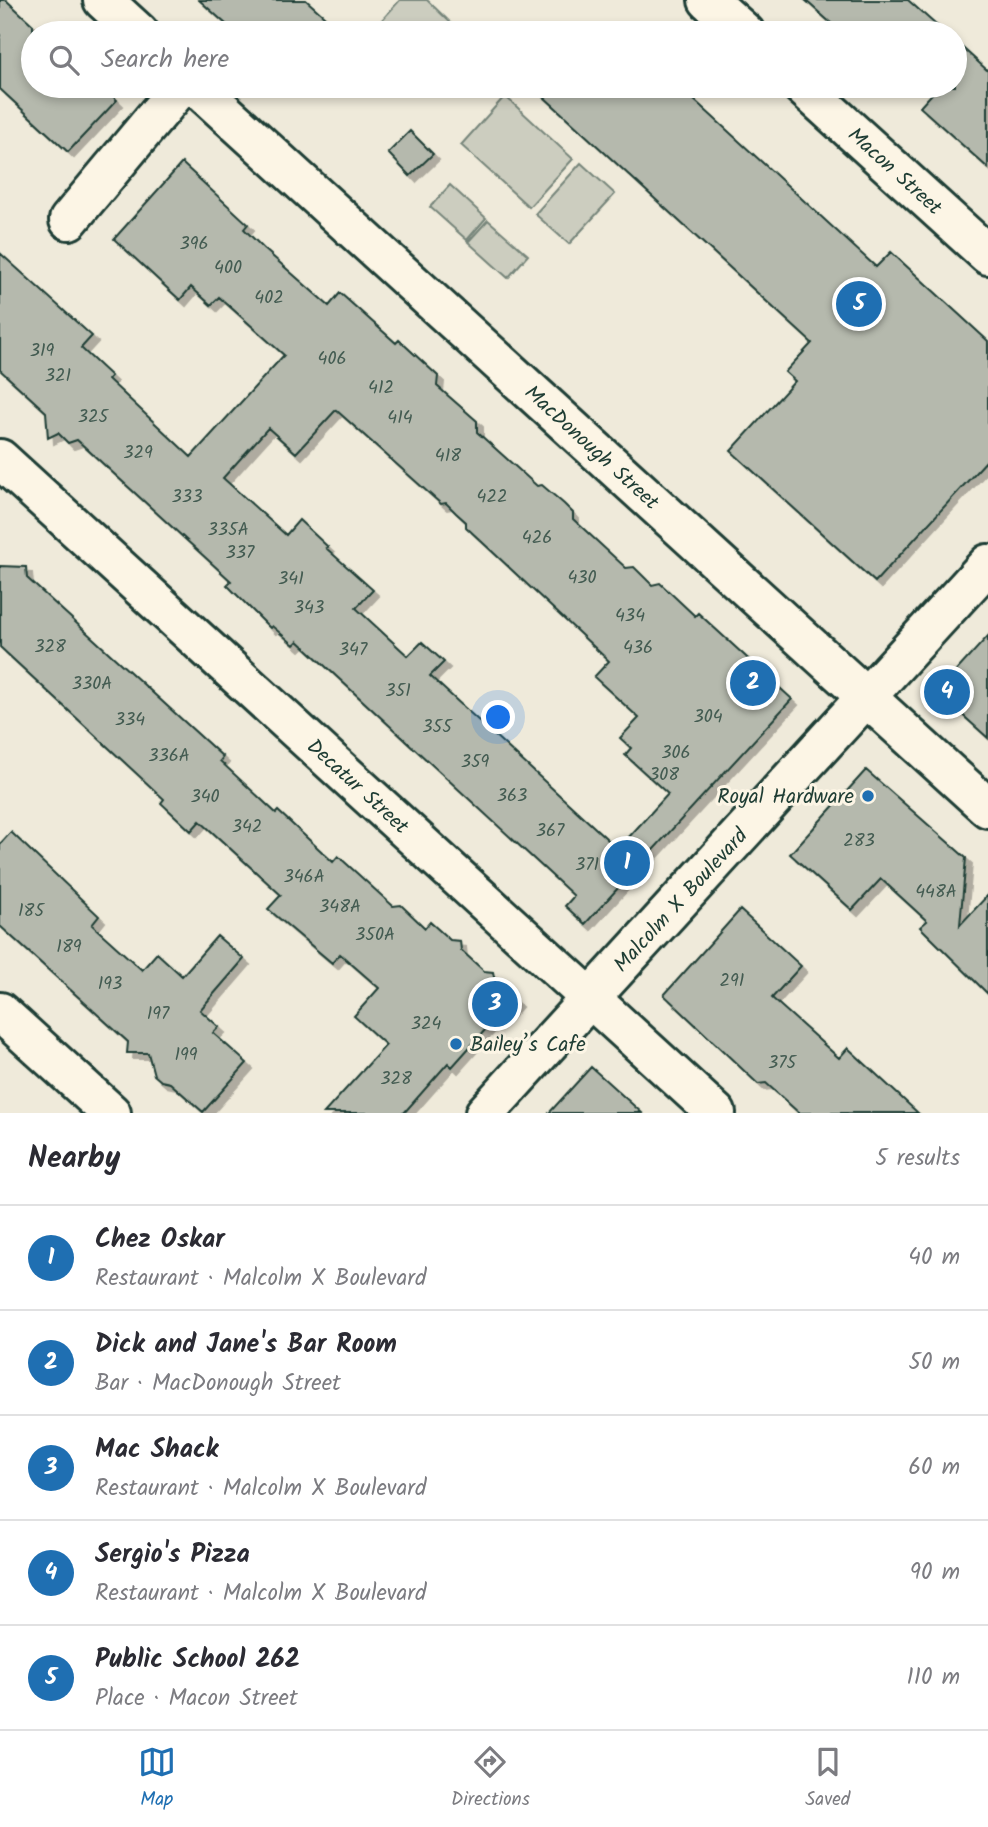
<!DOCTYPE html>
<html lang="en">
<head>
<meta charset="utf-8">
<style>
  :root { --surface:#fff; --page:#f7f7f7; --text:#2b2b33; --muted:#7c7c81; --line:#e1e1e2; --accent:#1f6fb2 }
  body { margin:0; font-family:Kalam,sans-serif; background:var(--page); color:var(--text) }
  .you { position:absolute; left:499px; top:718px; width:24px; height:24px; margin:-18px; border:5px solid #fff; border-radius:50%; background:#1a73e8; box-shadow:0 0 0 10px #1a73e833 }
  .badge { display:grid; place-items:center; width:46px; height:46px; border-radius:50%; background:var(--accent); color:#fff; font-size:23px; font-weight:700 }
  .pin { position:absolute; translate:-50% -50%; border:4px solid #fff; box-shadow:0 2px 7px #0006 }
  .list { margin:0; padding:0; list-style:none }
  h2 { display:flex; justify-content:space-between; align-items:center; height:91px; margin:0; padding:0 28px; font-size:30px }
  h2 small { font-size:23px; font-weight:400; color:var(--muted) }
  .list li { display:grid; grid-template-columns:46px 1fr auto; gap:21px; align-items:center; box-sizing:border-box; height:105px; padding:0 28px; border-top:2px solid var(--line) }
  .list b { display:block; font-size:26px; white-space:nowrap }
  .list p { margin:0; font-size:23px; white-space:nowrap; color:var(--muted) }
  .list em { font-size:23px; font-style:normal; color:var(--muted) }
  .icon { flex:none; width:38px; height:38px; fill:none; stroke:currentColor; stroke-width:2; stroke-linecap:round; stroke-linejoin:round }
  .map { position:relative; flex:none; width:988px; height:1113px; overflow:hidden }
  .search { position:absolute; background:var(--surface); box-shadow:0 4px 10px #0003; left:21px; right:21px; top:21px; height:77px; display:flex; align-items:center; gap:18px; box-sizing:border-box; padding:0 24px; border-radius:38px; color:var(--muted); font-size:26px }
  .sheet { height:616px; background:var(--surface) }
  nav { display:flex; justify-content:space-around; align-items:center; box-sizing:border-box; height:98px; border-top:2px solid var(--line); background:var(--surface); font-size:19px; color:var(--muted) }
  nav a { display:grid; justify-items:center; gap:4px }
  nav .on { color:var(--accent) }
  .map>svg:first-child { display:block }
  .green { fill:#cccdbf; stroke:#76857a; stroke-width:2 }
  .building { fill:#b5b9ad; stroke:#1f3d34; stroke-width:2; fill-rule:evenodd; filter:url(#shadow) }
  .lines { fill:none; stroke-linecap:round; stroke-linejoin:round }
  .minor-casing { stroke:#1f3d34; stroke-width:44 }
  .minor { stroke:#fcf5e5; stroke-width:38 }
  .poi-dot { fill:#1f6fb2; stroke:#fcf5e5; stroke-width:2.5 }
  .labels { text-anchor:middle; stroke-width:6; stroke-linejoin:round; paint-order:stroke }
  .number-label { font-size:18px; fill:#445c52 }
  .street-label { font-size:21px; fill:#1f3d34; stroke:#fcf5e5 }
  .poi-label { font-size:21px; fill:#1f3d34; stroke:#fcf5e5; text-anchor:end }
</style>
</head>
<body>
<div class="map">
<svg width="988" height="1113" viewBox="0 0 988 1113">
  <defs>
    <filter id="shadow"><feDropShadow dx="6" dy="6" stdDeviation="0" flood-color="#0004"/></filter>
  </defs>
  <rect width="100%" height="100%" fill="#efeada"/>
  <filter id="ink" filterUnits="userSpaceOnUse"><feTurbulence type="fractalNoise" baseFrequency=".0143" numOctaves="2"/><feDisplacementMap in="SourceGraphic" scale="14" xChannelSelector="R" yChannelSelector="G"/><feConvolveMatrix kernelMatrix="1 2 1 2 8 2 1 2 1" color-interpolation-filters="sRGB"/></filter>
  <g filter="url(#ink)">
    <!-- green -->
    <path class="green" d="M 400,0 L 427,0 L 453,25 L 446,33 L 370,33 Z
      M 505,96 L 573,159 L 529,207 L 461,145 Z
      M 581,163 L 615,194 L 569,244 L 535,214 Z
      M 450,185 L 486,218 L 467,240 L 430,207 Z
      M 488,220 L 528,255 L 508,278 L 468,242 Z"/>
    <!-- building -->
    <path class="building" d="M 0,0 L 6,0 L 33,25 L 33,86 L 102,86 L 117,100 L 68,152 L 0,89 Z
      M 199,0 L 306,0 L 343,33 L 236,33 Z
      M 805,0 L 908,0 L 945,33 L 842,33 Z
      M 955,41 L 988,71 L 988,168 L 920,107 L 939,86 L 955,86 Z
      M 532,86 L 679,86 L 876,267 L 891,252 L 988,341 L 988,459 L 875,582 L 731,451 L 795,381 L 785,372 L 812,343 Z
      M 410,131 L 433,154 L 410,176 L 388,153 Z
      M 182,163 L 248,224 L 244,229 L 263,248 L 329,306 L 340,293 L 396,343 L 399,340 L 438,376 L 437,386 L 477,421 L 477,432 L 537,486 L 542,485 L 564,504 L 573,513 L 573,519 L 626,568 L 634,567 L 652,585 L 660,583 L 695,616 L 698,613 L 792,699 L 585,924 L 565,906 L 574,896 L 298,641 L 294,645 L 272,626 L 270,628 L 227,585 L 231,581 L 77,440 L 68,443 L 58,433 L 48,438 L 46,412 L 0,370 L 0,253 L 92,336 L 81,348 L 111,376 L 108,379 L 191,457 L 284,355 L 219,297 L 211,305 L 191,287 L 180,300 L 114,239 ZM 336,410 L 441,504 L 446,503 L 456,513 L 466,522 L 466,527 L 609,661 L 594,677 L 639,718 L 620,738 L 631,748 L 625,755 L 668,794 L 618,849 L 430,676 L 444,662 L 422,642 L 408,656 L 356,608 L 373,590 L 326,548 L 328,547 L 299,520 L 286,535 L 223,478 L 268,428 L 296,453 Z
      M 0,566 L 26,567 L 27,578 L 223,757 L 220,761 L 276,813 L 278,811 L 333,862 L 338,856 L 393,906 L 401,905 L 425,928 L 430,922 L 450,940 L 460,941 L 461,950 L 484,971 L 493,972 L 495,982 L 516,1001 L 497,1023 L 494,1020 L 452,1067 L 448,1063 L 404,1113 L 324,1113 L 386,1045 L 354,1016 L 379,988 L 340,954 L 332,963 L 268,909 L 281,895 L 200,821 L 191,831 L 161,803 L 164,799 L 0,647 Z
      M 988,636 L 988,738 L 937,692 Z
      M 866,770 L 966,858 L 960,925 L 988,895 L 988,994 L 920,927 L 927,921 L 881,879 L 852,910 L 790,854 Z
      M 11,832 L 99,916 L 92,925 L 142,970 L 157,953 L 182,976 L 217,936 L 244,959 L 200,1010 L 219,1027 L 213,1033 L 247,1063 L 203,1112 L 170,1083 L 161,1081 L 154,1075 L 148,1053 L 127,1053 L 128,1042 L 0,926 L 0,844 Z
      M 740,910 L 801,966 L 772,998 L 839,1058 L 848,1048 L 918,1113 L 799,1113 L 766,1083 L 758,1084 L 664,995 Z
      M 591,1067 L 642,1113 L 549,1113 Z"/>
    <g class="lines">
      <defs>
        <g id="minor">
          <path d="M 103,0 L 139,33"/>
          <path d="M 708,0 L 745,33"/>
          <path id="s1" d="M 196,86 L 988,808"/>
          <path id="s2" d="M 802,86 L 988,255"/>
          <path d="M 69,220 L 181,86"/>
          <path id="s3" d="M 0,459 L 716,1113"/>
          <path d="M 0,1012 L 111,1113"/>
          <path id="s4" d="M 485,1113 L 988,564"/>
        </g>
      </defs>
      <!-- minor casing -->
      <use href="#minor" class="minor-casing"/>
      <!-- minor -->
      <use href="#minor" class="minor"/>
    </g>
  </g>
  <!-- markers -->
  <g class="poi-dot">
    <circle cx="868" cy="796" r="7"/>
    <circle cx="456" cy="1044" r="7"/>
  </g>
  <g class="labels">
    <!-- number labels -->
    <g class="number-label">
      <text x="194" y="249">396</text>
      <text x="228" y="273">400</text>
      <text x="269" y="303">402</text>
      <text x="42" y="356">319</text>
      <text x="332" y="364">406</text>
      <text x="58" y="381">321</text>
      <text x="381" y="393">412</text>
      <text x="93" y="422">325</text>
      <text x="400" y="423">414</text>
      <text x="138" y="458">329</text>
      <text x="448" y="461">418</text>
      <text x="187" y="502">333</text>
      <text x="492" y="502">422</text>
      <text x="228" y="535">335A</text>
      <text x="537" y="543">426</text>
      <text x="240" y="558">337</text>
      <text x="582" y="583">430</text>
      <text x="291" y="584">341</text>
      <text x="309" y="613">343</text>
      <text x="630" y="621">434</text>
      <text x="50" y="652">328</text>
      <text x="638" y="653">436</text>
      <text x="353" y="655">347</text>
      <text x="92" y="689">330A</text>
      <text x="398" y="696">351</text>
      <text x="708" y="722">304</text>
      <text x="130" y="725">334</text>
      <text x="437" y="732">355</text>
      <text x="676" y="758">306</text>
      <text x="169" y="761">336A</text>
      <text x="475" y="767">359</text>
      <text x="664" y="780">308</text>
      <text x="512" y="801">363</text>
      <text x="205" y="802">340</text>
      <text x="247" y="832">342</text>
      <text x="550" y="836">367</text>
      <text x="859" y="846">283</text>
      <text x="587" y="870">371</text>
      <text x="304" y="882">346A</text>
      <text x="936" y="897">448A</text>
      <text x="340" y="912">348A</text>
      <text x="31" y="916">185</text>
      <text x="375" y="940">350A</text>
      <text x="69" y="952">189</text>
      <text x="732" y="986">291</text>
      <text x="110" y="989">193</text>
      <text x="158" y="1019">197</text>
      <text x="426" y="1029">324</text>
      <text x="186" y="1060">199</text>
      <text x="782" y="1068">375</text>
      <text x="396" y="1084">328</text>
    </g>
    <!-- street labels -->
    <g class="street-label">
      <text dy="7" stroke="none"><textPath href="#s2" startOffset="126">Macon Street</textPath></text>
      <text dy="7" stroke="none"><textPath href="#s1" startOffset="536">MacDonough Street</textPath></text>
      <text dy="7" stroke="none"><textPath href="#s3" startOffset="485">Decatur Street</textPath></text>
      <text dy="7" stroke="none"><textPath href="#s4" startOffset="289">Malcolm X Boulevard</textPath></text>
    </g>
    <!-- poi labels -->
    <g class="poi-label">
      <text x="854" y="803">Royal Hardware</text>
      <text x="470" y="1051" text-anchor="start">Bailey’s Cafe</text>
    </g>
  </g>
</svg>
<div class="you"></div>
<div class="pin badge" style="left:627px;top:863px">1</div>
<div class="pin badge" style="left:753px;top:683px">2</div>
<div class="pin badge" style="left:495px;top:1004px">3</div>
<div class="pin badge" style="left:947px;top:692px">4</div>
<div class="pin badge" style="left:859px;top:304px">5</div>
<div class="search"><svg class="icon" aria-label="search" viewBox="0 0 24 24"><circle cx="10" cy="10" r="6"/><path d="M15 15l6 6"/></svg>Search here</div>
</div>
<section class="sheet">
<h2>Nearby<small>5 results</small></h2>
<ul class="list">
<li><span class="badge">1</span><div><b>Chez Oskar</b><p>Restaurant · Malcolm X Boulevard</p></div><em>40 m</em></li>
<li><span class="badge">2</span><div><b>Dick and Jane's Bar Room</b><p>Bar · MacDonough Street</p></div><em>50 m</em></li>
<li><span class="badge">3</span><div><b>Mac Shack</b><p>Restaurant · Malcolm X Boulevard</p></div><em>60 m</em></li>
<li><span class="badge">4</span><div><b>Sergio's Pizza</b><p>Restaurant · Malcolm X Boulevard</p></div><em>90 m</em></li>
<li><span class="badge">5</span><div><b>Public School 262</b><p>Place · Macon Street</p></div><em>110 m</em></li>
</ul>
</section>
<nav>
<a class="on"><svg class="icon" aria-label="map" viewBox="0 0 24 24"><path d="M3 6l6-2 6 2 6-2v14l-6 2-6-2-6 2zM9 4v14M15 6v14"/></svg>Map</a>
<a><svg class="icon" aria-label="directions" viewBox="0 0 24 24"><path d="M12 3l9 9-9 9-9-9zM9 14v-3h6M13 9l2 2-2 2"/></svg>Directions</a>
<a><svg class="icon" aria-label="saved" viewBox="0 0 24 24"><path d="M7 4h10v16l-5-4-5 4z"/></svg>Saved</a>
</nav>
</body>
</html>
